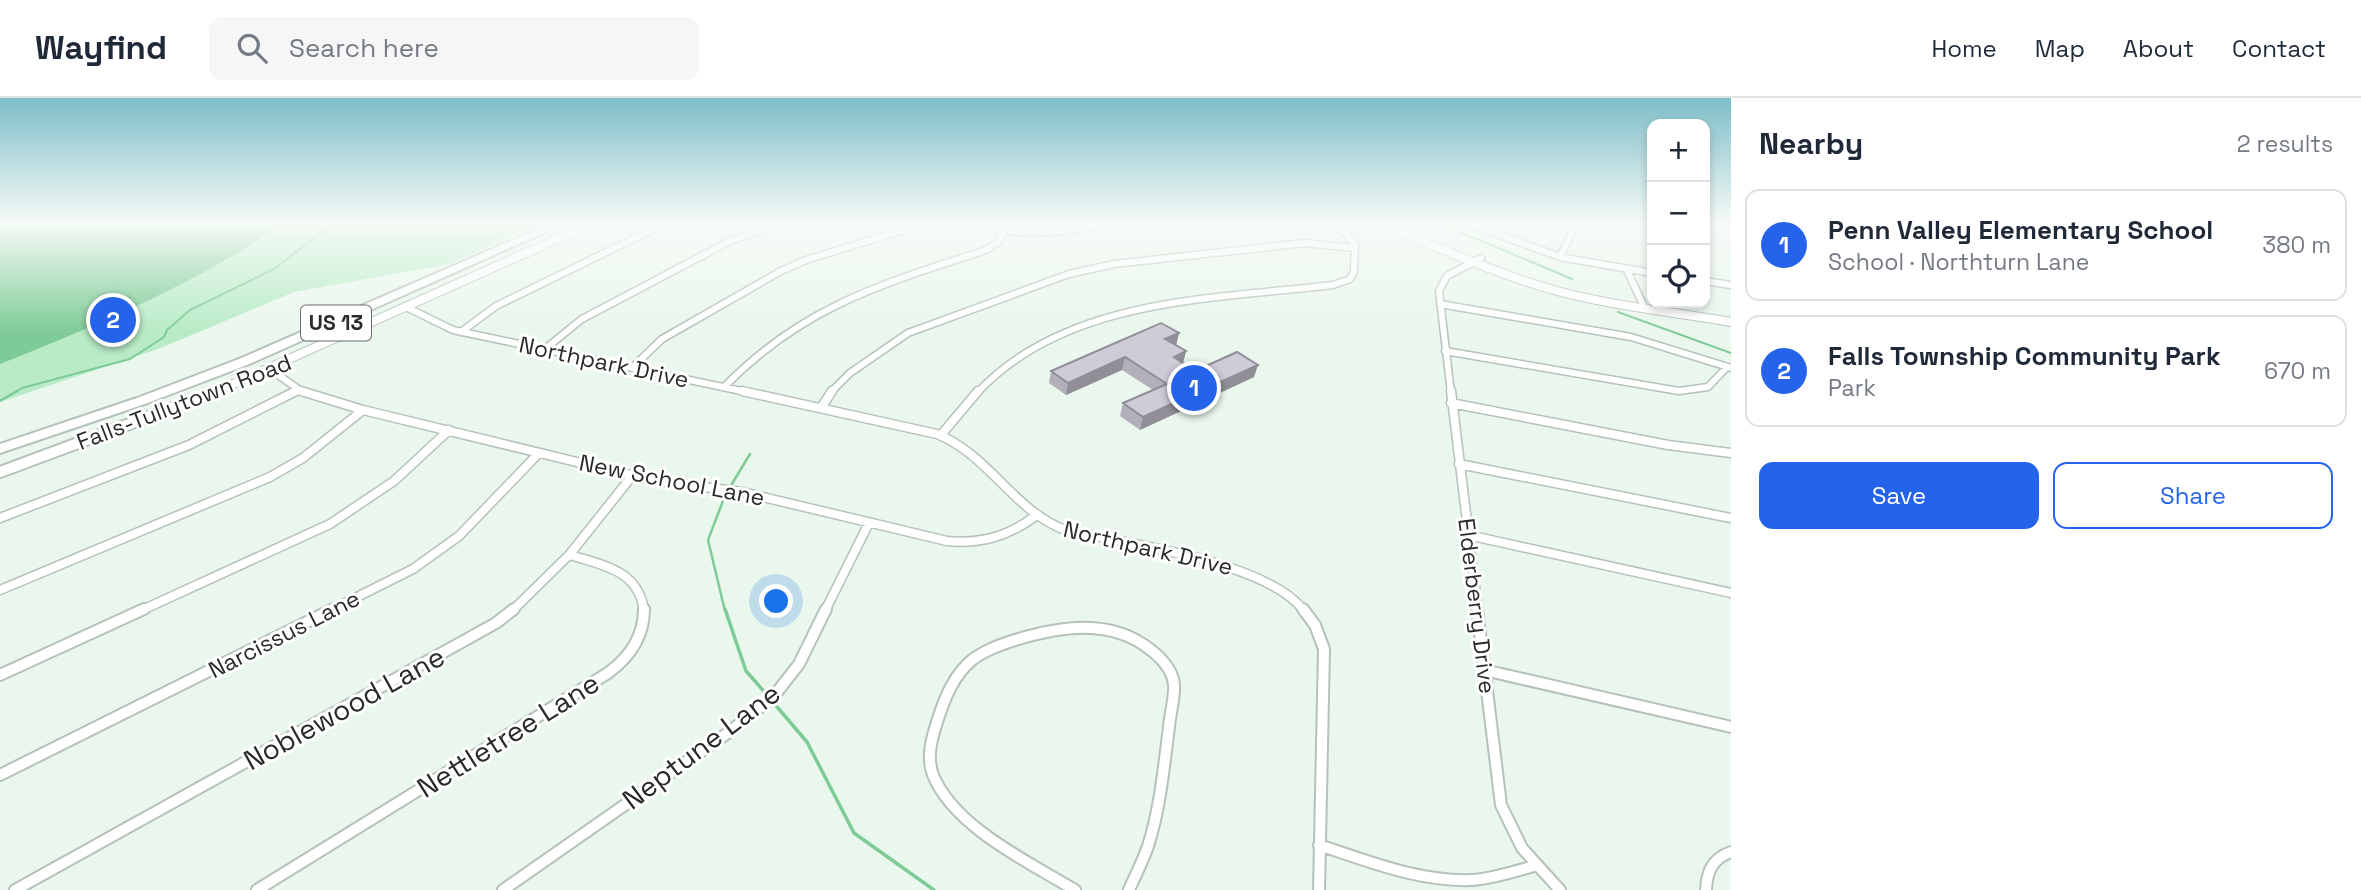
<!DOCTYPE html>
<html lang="en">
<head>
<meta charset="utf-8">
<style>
  :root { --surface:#fff; --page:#f6f6f7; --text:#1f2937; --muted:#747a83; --line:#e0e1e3; --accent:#2563eb }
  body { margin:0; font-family:"Space Grotesk",sans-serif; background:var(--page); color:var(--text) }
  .controls { position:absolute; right:21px; top:21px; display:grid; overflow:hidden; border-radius:14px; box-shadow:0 4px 10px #0003 }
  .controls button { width:63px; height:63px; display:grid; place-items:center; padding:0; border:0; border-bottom:2px solid var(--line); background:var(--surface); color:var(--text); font:35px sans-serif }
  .you { position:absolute; left:777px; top:504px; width:24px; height:24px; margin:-18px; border:5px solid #fff; border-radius:50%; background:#1a73e8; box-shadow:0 0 0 10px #1a73e833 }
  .badge { display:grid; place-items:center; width:46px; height:46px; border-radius:50%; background:var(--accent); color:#fff; font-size:23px; font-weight:700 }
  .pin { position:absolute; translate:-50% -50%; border:4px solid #fff; box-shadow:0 2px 7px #0006 }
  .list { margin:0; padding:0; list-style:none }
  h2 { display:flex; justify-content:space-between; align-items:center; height:91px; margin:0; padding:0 28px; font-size:30px }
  h2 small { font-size:23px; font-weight:400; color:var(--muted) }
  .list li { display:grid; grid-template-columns:46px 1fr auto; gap:21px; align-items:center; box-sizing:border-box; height:112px; margin:0 14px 14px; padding:0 14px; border:2px solid var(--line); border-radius:14px }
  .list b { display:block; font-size:26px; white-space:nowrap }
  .list p { margin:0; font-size:23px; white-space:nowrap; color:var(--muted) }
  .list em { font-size:23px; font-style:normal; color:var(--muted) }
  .actions { display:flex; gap:14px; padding:21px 28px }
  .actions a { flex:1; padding:16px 0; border:2px solid var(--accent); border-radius:14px; text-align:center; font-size:24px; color:var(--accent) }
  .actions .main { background:var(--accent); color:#fff }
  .icon { flex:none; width:38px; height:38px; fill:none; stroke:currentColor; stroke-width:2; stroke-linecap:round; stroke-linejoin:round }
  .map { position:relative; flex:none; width:1731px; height:792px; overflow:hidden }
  header { display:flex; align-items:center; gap:42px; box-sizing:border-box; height:98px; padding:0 35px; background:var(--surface); border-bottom:2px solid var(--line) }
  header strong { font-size:33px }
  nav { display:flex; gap:38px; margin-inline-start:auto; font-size:24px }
  .search { width:490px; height:63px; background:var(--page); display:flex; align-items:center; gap:18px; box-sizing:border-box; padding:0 24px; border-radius:14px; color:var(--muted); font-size:26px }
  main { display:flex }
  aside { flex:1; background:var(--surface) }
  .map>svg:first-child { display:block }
  .green { fill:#b8ebc6 }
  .water { fill:#7fcb97 }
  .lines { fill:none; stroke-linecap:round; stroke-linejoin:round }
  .stream-far2 { stroke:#7fcb97; stroke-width:2 }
  .stream-far1 { stroke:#7fcb97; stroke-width:2.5 }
  .stream { stroke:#7fcb97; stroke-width:3.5 }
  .street-far2-casing { stroke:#b6c2b9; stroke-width:9 }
  .street-far1-casing { stroke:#b6c2b9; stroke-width:11 }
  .street-casing { stroke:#b6c2b9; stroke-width:14 }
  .secondary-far1-casing { stroke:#b6c2b9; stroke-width:10 }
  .secondary-casing { stroke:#b6c2b9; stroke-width:14 }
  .highway-casing { stroke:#b6c2b9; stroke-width:4 }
  .street-far2 { stroke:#fff; stroke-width:6 }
  .street-far1 { stroke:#fff; stroke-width:8 }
  .street { stroke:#fff; stroke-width:10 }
  .secondary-far1 { stroke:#fff; stroke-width:8 }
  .secondary { stroke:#fff; stroke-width:10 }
  .highway { fill:#fff; fill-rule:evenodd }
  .wall { fill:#b3afba }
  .shaded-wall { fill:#928e97 }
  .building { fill:#d0cbd8; stroke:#928e97; stroke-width:2 }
  .labels { text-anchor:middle; stroke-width:6; stroke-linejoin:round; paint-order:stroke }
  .shield { fill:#fff; stroke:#686b69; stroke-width:2 }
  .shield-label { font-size:21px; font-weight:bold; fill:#282c29 }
  .street-label { font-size:23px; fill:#282c29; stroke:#fff }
  .near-street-label { font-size:28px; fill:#282c29; stroke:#fff }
</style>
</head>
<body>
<header>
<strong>Wayfind</strong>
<div class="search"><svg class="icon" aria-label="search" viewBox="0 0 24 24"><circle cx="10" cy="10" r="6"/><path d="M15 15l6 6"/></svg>Search here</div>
<nav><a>Home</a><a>Map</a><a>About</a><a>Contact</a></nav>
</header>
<main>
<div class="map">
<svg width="1731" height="792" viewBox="0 0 1731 792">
  <rect width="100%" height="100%" fill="#eaf7ed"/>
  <!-- green -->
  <path class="green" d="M 0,124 L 544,124 L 449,166 L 294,194 L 158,251 L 0,304 Z"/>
  <!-- water -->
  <path class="water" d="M 0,124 L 285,124 C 198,185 98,227 0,266 Z"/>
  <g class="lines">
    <!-- stream-far2 -->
    <path class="stream-far2" d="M 1436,124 L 1572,181
      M 1618,214 L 1731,255
      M 14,295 L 22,290 L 130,261 L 164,239 L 167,232 L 190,212 L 274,171 L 335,124"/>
    <!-- stream-far1 -->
    <path class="stream-far1" d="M 0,303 L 17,293
      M 730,389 L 750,356
      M 725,513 L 708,442 L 726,395"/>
    <!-- stream -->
    <path class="stream" d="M 725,511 L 746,573 L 768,598
      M 772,603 L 807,644 L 854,735 L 934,792"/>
    <defs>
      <path id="street-far2" d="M 976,124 C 1022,145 1076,130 1124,124
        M 1464,124 L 1560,159 L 1652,175
        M 1560,159 L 1577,124
        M 1627,172 L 1644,209
        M 1705,183 L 1731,187
        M 1440,206 L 1631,239 L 1731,270
        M 408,210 L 453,232 L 751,295
        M 461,234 L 496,208 L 668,124
        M 545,251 L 582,221 L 730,143 L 787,124
        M 1445,253 L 1679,293 L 1708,289 L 1727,269
        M 632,270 L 662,241 L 781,173 L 806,162 L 929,124
        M 271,272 L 304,295
        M 724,289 C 803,208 882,186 986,152 L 998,144 L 1004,134
        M 293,295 L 298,292
        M 830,295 L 850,275 L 908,235 L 1069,176 L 1114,166 L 1305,145 L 1355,150
        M 977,295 C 1065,200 1213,201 1333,187 L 1350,181 L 1354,174 L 1355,146 L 1343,133 L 1326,124
        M 1451,295 L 1439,193 L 1447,178 L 1481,160"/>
      <path id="street-far1" d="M 301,293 L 363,312 L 651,382 L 742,394 L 947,443 C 980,446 1007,439 1034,419
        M 742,293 L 937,336 C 989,357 1013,412 1065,432 C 1126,446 1267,463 1304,513
        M 1451,293 L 1478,513
        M 1451,305 L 1668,347 L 1731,355
        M 821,310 L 832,293
        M 941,337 L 978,293
        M 1459,366 L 1731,420
        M 0,420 L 189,347 L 296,293
        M 1468,437 L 1731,495
        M 570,457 C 602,467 639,472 644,513
        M 0,492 L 270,379 L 303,360 L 363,312
        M 140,513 L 330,426 L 394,383 L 449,332
        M 329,513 L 413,471 L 459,438 L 539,355
        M 512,513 L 570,456 L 632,378
        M 825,513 L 869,425"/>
      <path id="street" d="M 1303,511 L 1315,527 L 1324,551 L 1319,792
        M 1477,511 L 1501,707 L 1522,750 L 1560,792
        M 1484,572 L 1731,629
        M 0,577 L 144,511
        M 0,677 L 333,511
        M 1319,747 C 1368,763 1419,784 1472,782 C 1493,781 1514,773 1535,768
        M 15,792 L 496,525 L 514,511
        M 257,792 L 608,575 C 630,559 644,539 644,511
        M 503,792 L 732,632 L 774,598 L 799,566 L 826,511
        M 1075,792 C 1030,765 954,729 933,677 C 926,659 932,639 938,621 C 945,599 954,577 972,562 C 985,552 1000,547 1015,542 C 1061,528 1111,520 1151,552 C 1161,560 1173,573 1174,587 C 1175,599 1170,616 1169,629 C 1164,668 1160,711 1148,748 C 1143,763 1135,778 1129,792
        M 1706,792 C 1707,773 1712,761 1731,754"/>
      <path id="secondary-far1" d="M 1378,124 C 1437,149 1496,176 1557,193 C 1614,208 1673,214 1731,224
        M 213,295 L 595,124"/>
      <path id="secondary" d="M 0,374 L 218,293"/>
      <path id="highway" d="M 554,124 L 568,124 L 247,267 L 145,306 L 0,355 L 0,346 L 137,300 L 239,261 Z"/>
    </defs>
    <!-- street-far2 casing -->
    <use href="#street-far2" class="street-far2-casing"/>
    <!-- street-far1 casing -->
    <use href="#street-far1" class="street-far1-casing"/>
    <!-- street casing -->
    <use href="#street" class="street-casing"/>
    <!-- secondary-far1 casing -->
    <use href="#secondary-far1" class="secondary-far1-casing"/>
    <!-- secondary casing -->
    <use href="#secondary" class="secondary-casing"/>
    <!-- highway casing -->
    <use href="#highway" class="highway-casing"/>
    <!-- street-far2 -->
    <use href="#street-far2" class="street-far2"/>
    <!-- street-far1 -->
    <use href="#street-far1" class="street-far1"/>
    <!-- street -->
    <use href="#street" class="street"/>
    <!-- secondary-far1 -->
    <use href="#secondary-far1" class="secondary-far1"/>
    <!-- secondary -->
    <use href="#secondary" class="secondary"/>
    <!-- highway -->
    <use href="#highway" class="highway"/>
  </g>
  <!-- wall -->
  <path class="wall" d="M 1176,247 L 1186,253 L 1183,265 L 1195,273 L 1254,279 L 1140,332 L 1120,318 L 1123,305 L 1153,292 L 1122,272 L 1066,297 L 1049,285 L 1051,273 Z"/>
  <!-- shaded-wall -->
  <path class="shaded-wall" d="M 1179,235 L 1176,248 L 1165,241 Z
    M 1186,253 L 1183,265 L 1174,259 Z
    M 1125,259 L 1122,272 L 1066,297 L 1068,285 Z
    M 1258,267 L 1254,279 L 1140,332 L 1143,319 Z"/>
  <!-- building -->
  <path class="building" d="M 1161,225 L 1179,235 L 1165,241 L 1186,253 L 1174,259 L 1195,273 L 1237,254 L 1258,267 L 1143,319 L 1123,305 L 1167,286 L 1125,259 L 1068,285 L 1051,273 Z"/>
  <!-- sky -->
  <linearGradient id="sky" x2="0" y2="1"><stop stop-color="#7ebdc8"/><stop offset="0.53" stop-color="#f6fbf7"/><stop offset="1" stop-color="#f6fbf7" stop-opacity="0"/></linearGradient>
  <rect width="1731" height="235" fill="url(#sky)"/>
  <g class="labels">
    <!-- shield labels -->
    <rect class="shield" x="301" y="207.5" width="70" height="35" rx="5"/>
    <g class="shield-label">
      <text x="336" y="232">US 13</text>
    </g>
    <!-- street labels -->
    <g class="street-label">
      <text transform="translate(604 264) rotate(12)" y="8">Northpark Drive</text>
      <text transform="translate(184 304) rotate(-21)" y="8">Falls-Tullytown Road</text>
      <text transform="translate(672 382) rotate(11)" y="8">New School Lane</text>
      <text transform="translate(1148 450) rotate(13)" y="8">Northpark Drive</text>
      <text transform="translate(1477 508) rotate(83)" y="8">Elderberry Drive</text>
      <text transform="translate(284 536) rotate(-27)" y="8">Narcissus Lane</text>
    </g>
    <!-- near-street labels -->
    <g class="near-street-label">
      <text transform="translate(344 610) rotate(-29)" y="10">Noblewood Lane</text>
      <text transform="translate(508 637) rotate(-32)" y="10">Nettletree Lane</text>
      <text transform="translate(701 648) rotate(-37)" y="10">Neptune Lane</text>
    </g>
  </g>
</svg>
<div class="controls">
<button>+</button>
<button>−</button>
<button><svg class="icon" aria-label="locate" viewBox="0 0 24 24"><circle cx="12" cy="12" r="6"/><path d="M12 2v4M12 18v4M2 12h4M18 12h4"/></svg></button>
</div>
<div class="you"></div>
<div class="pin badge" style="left:1194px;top:290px">1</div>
<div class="pin badge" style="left:113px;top:222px">2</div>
</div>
<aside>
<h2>Nearby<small>2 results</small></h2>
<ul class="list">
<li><span class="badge">1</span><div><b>Penn Valley Elementary School</b><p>School · Northturn Lane</p></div><em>380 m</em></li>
<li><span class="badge">2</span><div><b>Falls Township Community Park</b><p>Park</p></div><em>670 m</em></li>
</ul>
<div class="actions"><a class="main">Save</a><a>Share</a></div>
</aside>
</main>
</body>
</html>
